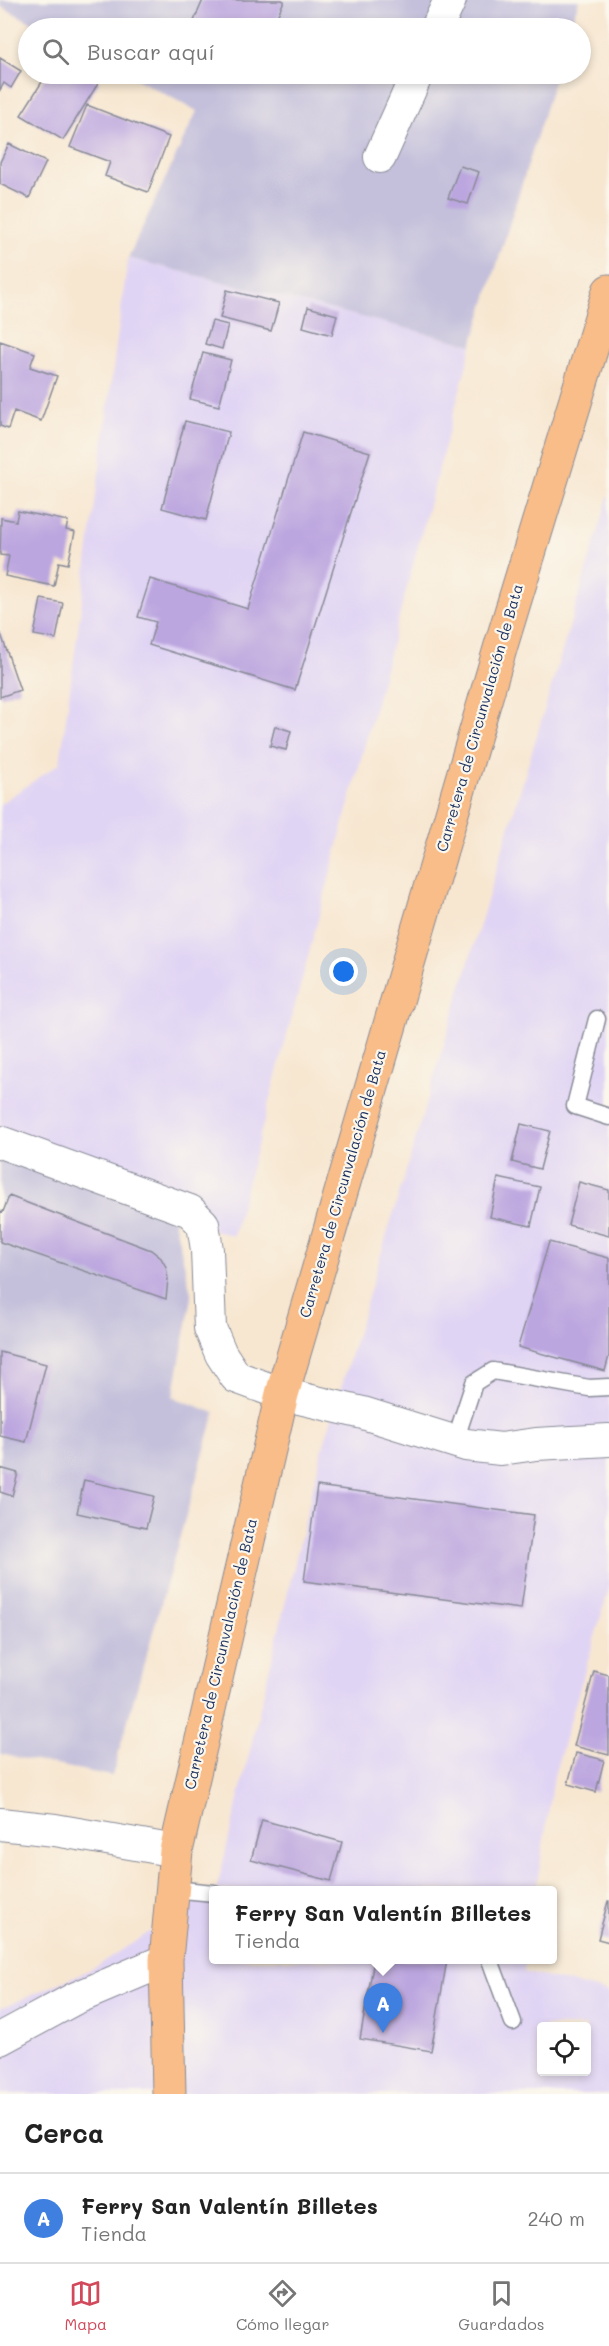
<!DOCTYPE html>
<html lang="es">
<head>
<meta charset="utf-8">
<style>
  :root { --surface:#fff; --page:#f6f6f6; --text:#222; --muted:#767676; --line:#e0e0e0; --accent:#d1495b }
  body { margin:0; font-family:Mali,sans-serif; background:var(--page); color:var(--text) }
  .controls { position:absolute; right:18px; bottom:18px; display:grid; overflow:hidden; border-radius:6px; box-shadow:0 3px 9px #0003 }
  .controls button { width:54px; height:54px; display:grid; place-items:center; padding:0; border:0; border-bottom:2px solid var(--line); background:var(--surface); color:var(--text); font:30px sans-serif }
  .you { position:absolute; left:344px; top:972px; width:21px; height:21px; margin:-15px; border:4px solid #fff; border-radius:50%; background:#1a73e8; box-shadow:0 0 0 9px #1a73e833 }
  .badge { display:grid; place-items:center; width:39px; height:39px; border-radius:50%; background:var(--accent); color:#fff; font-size:20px; font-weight:700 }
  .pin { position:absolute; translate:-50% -50px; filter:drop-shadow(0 2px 3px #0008) }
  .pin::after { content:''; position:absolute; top:32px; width:21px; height:18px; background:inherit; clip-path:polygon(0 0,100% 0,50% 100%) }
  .popup { position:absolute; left:209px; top:1886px; width:348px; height:78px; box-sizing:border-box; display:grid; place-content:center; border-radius:6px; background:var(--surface); filter:drop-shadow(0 2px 4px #0005); font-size:20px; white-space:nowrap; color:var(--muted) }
  .popup b { font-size:22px; color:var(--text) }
  .popup::after { content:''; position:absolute; left:50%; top:100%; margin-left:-12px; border:12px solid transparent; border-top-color:var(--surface) }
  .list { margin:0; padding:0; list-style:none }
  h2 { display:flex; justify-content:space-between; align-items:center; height:78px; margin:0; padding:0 24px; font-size:26px }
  h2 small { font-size:20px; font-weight:400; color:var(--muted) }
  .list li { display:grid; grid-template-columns:39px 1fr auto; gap:18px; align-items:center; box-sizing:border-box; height:90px; padding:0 24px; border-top:2px solid var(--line) }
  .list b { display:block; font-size:22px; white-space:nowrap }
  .list p { margin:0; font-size:20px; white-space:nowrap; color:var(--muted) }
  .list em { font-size:20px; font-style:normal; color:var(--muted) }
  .icon { flex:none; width:33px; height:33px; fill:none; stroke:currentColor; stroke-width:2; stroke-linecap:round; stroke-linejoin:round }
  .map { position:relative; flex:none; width:609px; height:2094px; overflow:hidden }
  .search { position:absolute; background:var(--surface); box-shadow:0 3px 9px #0003; left:18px; right:18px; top:18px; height:66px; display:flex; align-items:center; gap:15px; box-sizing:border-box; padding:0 21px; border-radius:33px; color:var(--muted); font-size:22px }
  .sheet { height:168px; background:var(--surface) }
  nav { display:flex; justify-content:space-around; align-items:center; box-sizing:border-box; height:84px; border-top:2px solid var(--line); background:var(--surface); font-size:16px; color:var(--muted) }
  nav a { display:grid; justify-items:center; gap:3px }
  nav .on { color:var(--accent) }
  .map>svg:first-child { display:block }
  .built { fill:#e0d4f4; fill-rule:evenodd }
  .industrial { fill:#c4c0db }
  .building { fill:#bca6df }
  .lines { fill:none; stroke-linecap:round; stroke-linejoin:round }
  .service-casing { stroke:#898b98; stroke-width:19 }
  .minor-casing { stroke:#898b98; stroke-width:34 }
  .primary-casing { stroke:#898b98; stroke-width:35 }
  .service { stroke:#fff; stroke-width:16 }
  .minor { stroke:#fff; stroke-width:32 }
  .primary { stroke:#f8bd89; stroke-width:33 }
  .labels { text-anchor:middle; stroke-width:4.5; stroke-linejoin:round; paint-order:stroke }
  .street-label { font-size:15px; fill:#1b2f5e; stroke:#fbf7ec }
</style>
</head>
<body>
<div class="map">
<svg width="609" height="2094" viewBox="0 0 609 2094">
  <rect width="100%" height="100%" fill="#fbf7ec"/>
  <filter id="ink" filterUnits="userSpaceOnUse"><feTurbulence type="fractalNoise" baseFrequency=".0167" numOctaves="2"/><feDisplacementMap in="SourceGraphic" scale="12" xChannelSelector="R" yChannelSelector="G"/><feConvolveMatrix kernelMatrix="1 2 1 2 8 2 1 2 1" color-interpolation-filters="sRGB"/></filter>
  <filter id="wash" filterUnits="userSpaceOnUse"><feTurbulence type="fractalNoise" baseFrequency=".008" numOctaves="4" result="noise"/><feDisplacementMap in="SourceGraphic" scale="24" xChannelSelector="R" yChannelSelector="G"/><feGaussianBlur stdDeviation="1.35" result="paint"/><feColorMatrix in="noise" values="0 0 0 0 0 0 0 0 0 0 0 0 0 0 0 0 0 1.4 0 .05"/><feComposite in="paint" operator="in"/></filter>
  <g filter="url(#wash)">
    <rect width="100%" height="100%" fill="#f7e7d1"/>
    <!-- built -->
    <path class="built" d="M 128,258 L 472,345 L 233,1236 L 0,1159 L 0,804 L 60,763 Z
      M 609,495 L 609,1589 L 554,1776 L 536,1890 L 214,1890 L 214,1960 L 525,1960 L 524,1972 L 609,1992 L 609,2094 L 0,2094 L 0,2009 L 96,1967 L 217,1888 L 321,1454 ZM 542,2026 L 586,2026 L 586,2072 L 542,2072 Z"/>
    <!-- industrial -->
    <path class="industrial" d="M 0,0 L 579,0 L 570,28 L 42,28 L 0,6 Z
      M 127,74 L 556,74 L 472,345 L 128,258 L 197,111 Z
      M 0,1159 L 173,1216 L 192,1297 L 173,1397 L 215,1413 L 112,1776 L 0,1754 Z"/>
    <g id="blocks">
      <!-- building -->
      <path class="building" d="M 203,0 L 282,0 L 284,1 L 272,28 L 191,28 Z
        M 0,58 L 21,71 L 11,88 L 4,83 L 0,90 Z
        M 47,74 L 58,78 L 61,74 L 85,74 L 99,82 L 63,140 L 21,115 Z
        M 87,105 L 169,137 L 148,192 L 105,176 L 110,162 L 70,147 Z
        M 9,144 L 46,162 L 29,198 L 0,184 L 0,162 Z
        M 460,166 L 479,172 L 468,204 L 448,198 Z
        M 227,290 L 279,303 L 271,331 L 220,318 Z
        M 308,307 L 337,315 L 332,335 L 303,327 Z
        M 212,321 L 228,325 L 222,349 L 205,344 Z
        M 0,341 L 35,353 L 30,367 L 57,376 L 41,421 L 14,411 L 8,429 L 0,426 Z
        M 203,353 L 231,360 L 219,406 L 190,399 Z
        M 185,421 L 229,432 L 206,520 L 162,508 Z
        M 303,432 L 370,452 L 295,690 L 149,645 L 156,622 L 138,617 L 150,579 L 248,609 Z
        M 18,511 L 68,521 L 66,530 L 75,532 L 68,564 L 59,562 L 54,586 L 5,576 L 9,556 L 0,555 L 1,518 L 16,521 Z
        M 41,599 L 63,603 L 56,639 L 34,635 Z
        M 0,631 L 20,690 L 0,697 Z
        M 275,726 L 291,731 L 286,750 L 270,746 Z
        M 521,1124 L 550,1131 L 540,1169 L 512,1162 Z
        M 498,1178 L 540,1187 L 531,1226 L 490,1217 Z
        M 579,1182 L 609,1190 L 609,1236 L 568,1225 Z
        M 9,1196 L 151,1250 L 161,1258 L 166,1267 L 168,1279 L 166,1299 L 0,1242 L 0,1211 L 3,1212 Z
        M 549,1242 L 609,1258 L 609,1356 L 605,1371 L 518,1347 Z
        M 0,1352 L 46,1364 L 26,1442 L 0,1436 Z
        M 0,1468 L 18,1473 L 12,1496 L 0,1492 Z
        M 84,1480 L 154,1496 L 146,1528 L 77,1513 Z
        M 317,1486 L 534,1515 L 521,1609 L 304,1581 Z
        M 594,1671 L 609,1675 L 609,1755 L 574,1746 Z
        M 576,1753 L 604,1760 L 596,1792 L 568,1784 Z
        M 262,1820 L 342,1842 L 331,1881 L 251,1860 Z
        M 608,1901 L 609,1901 L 609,1942 L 598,1939 Z
        M 374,1960 L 447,1960 L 431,2051 L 360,2039 Z"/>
    </g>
  </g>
  <g filter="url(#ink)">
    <use href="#blocks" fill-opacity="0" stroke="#898b98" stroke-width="1.5"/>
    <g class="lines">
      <defs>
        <path id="service" d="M 597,1019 L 575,1106 L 609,1117
          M 455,1441 L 474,1383 L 493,1371 L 589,1388 L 609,1387
          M 173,1889 L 214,1893
          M 490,1960 L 513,2022"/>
        <path id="minor" d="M 437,28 L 450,0
          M 380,157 L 417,74
          M 0,1142 L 190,1211 L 203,1224 L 207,1250 L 210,1328 L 221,1354 L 236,1377 L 282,1394 L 363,1413 L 466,1445 L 501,1449 L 536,1444 L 609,1440
          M 0,1824 L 55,1830 L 176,1851
          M 0,2039 L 74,1999 L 166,1960"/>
        <path id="primary" d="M 169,2094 L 166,1960 L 176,1851 L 282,1394 L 502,642 L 609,291"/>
      </defs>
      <!-- service casing -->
      <use href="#service" class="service-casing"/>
      <!-- minor casing -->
      <use href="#minor" class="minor-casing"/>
      <!-- primary casing -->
      <use href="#primary" class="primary-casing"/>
      <!-- service -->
      <use href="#service" class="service"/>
      <!-- minor -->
      <use href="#minor" class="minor"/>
      <!-- primary -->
      <use href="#primary" class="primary"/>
    </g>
  </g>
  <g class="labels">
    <!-- street labels -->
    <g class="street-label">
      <text transform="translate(480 718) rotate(-74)" y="5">Carretera de Circunvalación de Bata</text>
      <text transform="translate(343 1184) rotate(-74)" y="5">Carretera de Circunvalación de Bata</text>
      <text transform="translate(221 1654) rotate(-77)" y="5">Carretera de Circunvalación de Bata</text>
    </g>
  </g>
</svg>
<div class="controls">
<button><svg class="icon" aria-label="locate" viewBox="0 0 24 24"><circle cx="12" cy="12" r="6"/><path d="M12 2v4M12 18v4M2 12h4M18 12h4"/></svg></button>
</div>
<div class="you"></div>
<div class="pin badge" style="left:383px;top:2033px;background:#3f7fe0">A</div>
<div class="popup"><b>Ferry San Valentín Billetes</b>Tienda</div>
<div class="search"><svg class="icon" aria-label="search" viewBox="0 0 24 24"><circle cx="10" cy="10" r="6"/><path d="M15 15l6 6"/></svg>Buscar aquí</div>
</div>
<section class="sheet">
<h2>Cerca<small></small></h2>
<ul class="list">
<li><span class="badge" style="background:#3f7fe0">A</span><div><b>Ferry San Valentín Billetes</b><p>Tienda</p></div><em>240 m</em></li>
</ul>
</section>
<nav>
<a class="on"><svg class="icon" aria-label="map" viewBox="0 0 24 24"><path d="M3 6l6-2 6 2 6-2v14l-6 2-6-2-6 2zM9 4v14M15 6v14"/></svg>Mapa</a>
<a><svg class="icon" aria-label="directions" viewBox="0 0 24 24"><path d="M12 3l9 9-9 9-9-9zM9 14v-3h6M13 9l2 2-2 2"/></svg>Cómo llegar</a>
<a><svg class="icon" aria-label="saved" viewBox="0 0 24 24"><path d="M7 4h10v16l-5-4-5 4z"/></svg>Guardados</a>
</nav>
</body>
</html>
